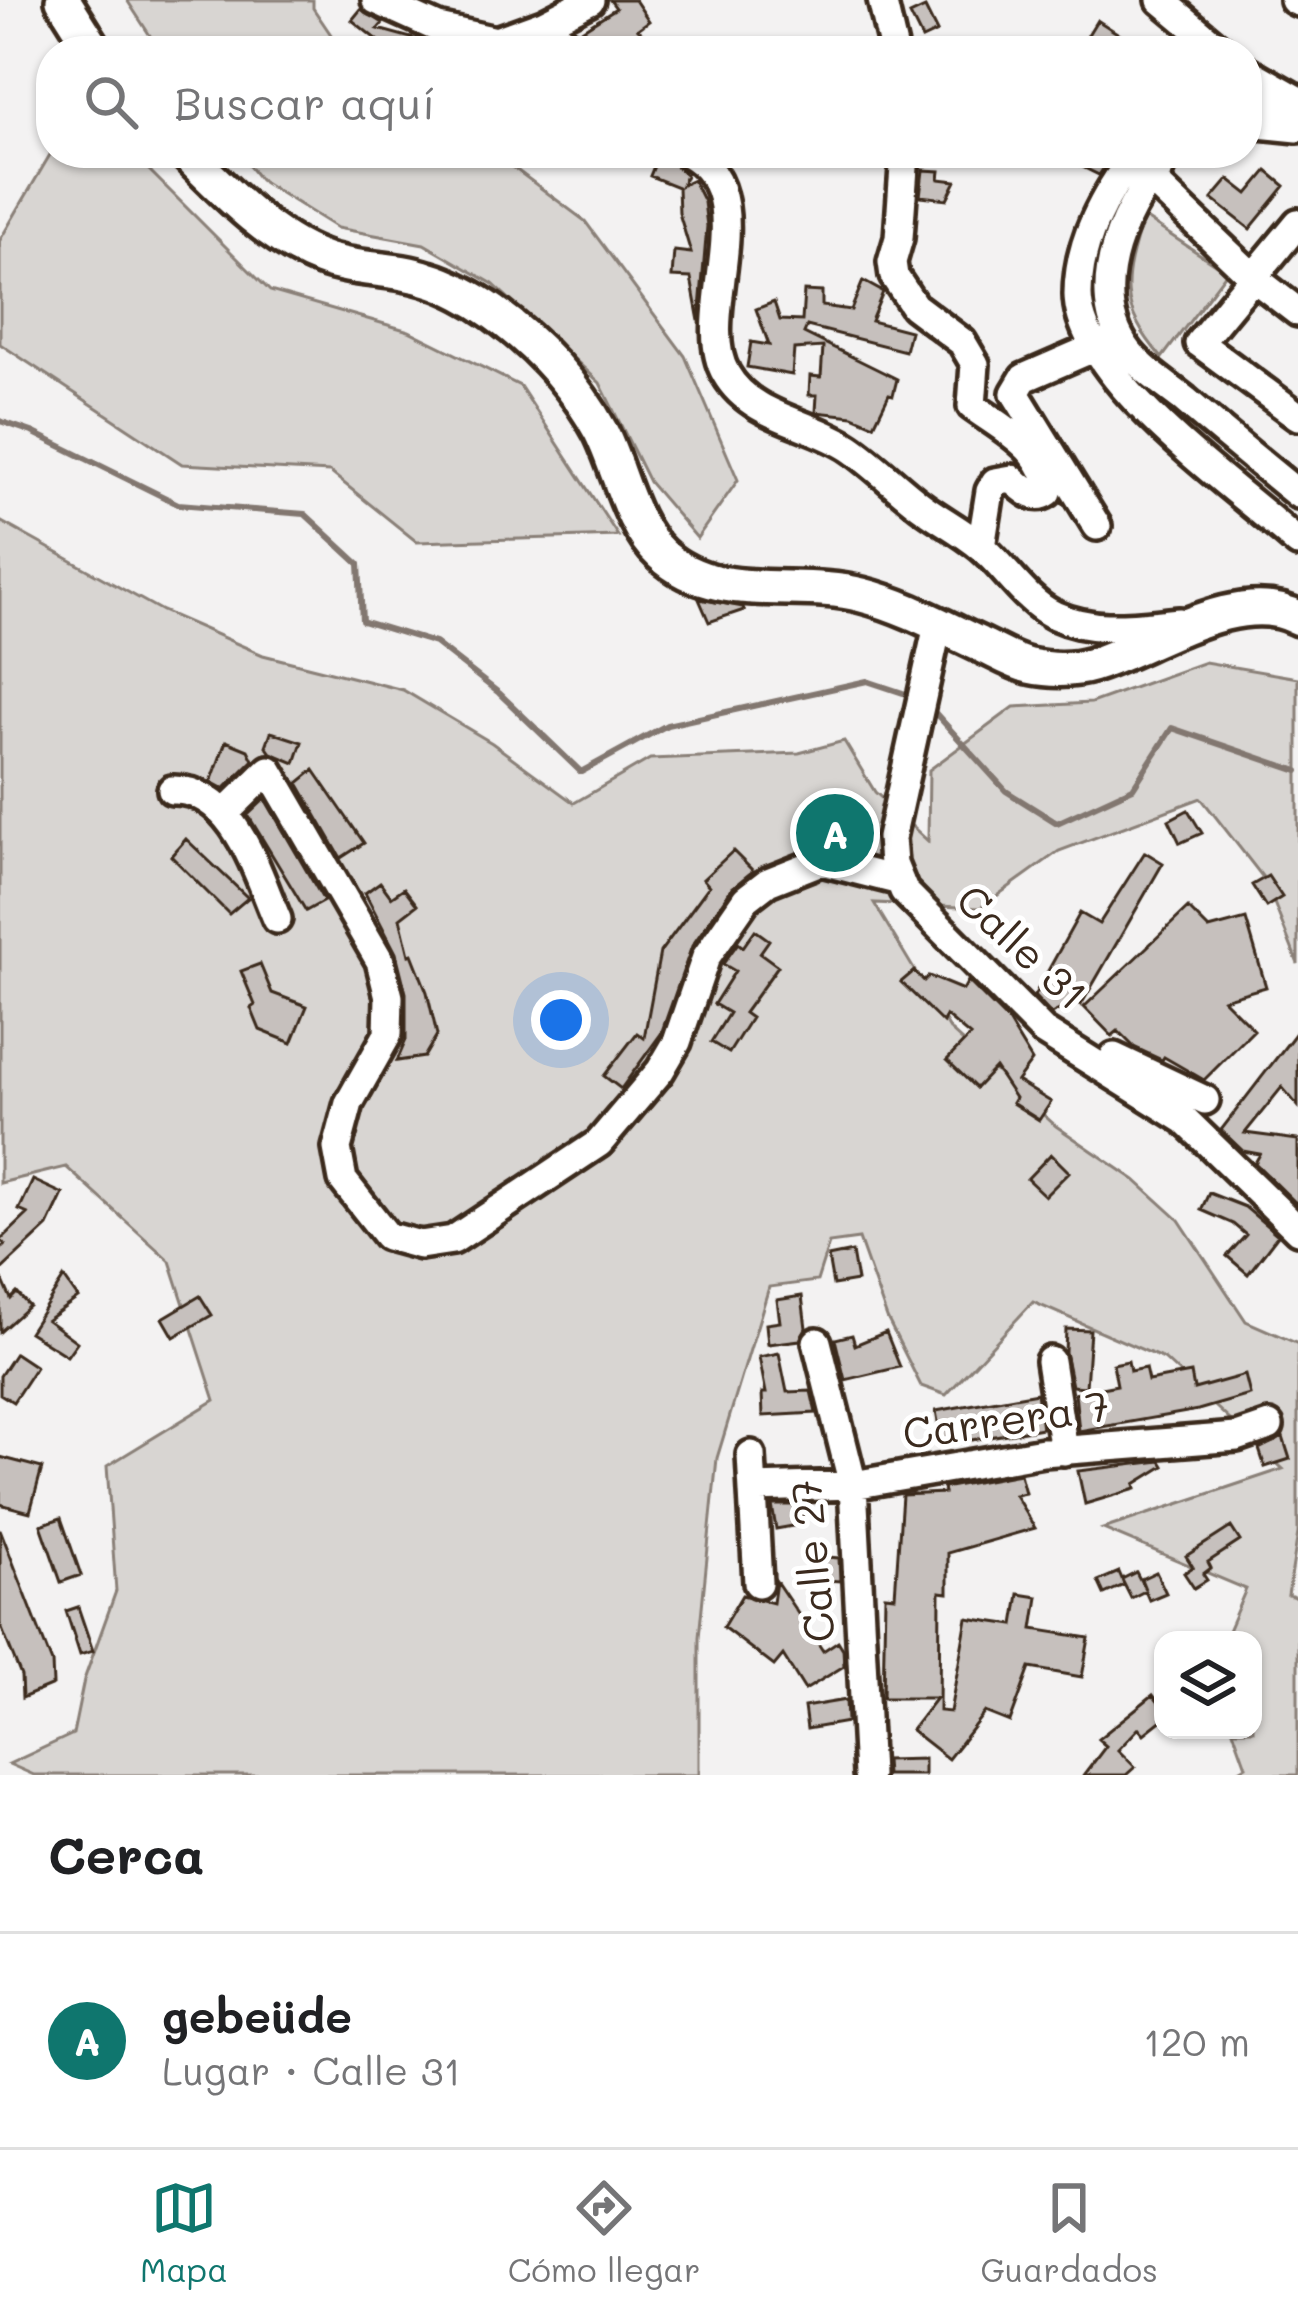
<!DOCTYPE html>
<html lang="es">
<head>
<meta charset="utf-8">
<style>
  :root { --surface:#fff; --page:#f2f2f2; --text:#202124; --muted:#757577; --line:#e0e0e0; --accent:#0f766e }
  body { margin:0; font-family:Mali,sans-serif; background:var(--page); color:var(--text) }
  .controls { position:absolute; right:36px; bottom:36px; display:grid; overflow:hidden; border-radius:24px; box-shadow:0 3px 9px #0004 }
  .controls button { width:108px; height:108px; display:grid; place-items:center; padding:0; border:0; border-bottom:3px solid var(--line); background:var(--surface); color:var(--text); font:60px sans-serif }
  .you { position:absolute; left:561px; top:1020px; width:42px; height:42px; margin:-30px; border:9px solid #fff; border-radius:50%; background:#1a73e8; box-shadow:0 0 0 18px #1a73e833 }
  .badge { display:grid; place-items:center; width:78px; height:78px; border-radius:50%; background:var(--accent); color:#fff; font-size:39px; font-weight:700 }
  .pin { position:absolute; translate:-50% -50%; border:6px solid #fff; box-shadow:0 3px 12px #0006 }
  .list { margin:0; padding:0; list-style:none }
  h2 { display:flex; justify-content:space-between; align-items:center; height:156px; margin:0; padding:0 48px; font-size:51px }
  h2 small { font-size:39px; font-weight:400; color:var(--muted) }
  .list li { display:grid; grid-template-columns:78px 1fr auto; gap:36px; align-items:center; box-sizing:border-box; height:216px; padding:0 48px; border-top:3px solid var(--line) }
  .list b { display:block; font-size:45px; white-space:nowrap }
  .list p { margin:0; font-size:39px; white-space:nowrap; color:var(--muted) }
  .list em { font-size:39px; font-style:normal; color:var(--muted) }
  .icon { flex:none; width:66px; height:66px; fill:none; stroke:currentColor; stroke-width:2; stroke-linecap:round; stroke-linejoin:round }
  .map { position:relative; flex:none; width:1298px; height:1775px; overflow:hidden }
  .search { position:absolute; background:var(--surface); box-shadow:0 3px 9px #0004; left:36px; right:36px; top:36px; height:132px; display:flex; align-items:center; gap:30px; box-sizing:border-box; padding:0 42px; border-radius:48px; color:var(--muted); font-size:45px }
  .sheet { height:372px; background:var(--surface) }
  nav { display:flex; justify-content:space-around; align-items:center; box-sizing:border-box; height:168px; border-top:3px solid var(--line); background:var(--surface); font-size:33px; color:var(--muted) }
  nav a { display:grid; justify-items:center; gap:6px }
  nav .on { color:var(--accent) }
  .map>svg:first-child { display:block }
  .green { fill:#d8d5d2; stroke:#8a8078; stroke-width:3 }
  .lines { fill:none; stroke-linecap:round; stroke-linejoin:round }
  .stream { stroke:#827770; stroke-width:6 }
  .building { fill:#c6c0bd; stroke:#3b2a1e; stroke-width:3 }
  .minor-casing { stroke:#3b2a1e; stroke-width:36 }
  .major-casing { stroke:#3b2a1e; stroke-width:42 }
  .minor { stroke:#fff; stroke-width:27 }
  .major { stroke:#fff; stroke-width:33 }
  .labels { text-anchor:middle; stroke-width:10; stroke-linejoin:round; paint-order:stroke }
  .street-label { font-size:42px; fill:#3b2a1e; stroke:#fff }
</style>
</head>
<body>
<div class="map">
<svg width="1298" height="1775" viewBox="0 0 1298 1775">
  <rect width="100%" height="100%" fill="#f3f2f2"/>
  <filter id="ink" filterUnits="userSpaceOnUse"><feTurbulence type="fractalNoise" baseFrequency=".00833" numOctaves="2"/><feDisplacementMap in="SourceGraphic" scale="24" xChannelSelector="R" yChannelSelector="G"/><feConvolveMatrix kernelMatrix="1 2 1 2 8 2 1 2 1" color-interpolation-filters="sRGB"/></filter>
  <g filter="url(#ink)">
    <!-- green -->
    <path class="green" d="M 127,0 L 313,0 L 313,8 L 342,51 L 160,51 Z
      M 51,153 L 132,153 L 270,291 L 409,331 L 520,386 L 618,536 L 417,542 L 330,472 L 182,464 L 0,344 L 0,240 Z
      M 239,153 L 490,153 L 518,171 L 585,221 L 685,356 L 738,480 L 697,538 L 649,482 L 600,383 L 493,284 L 424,244 L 337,228 L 260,180 Z
      M 1143,217 L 1227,272 L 1162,358 C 1116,304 1124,281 1143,217 Z
      M 0,521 L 162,611 L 263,655 L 403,690 L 492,743 L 574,803 L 650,759 L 799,753 L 844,741 L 875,792 L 928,841 L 929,770 L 1014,707 L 1091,703 L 1205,662 L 1298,678 L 1298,964 L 1265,880 L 1201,798 L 1059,851 L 980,908 L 874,903 L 951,1031 L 1056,1126 L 1135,1180 L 1179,1220 L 1246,1321 L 1298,1344 L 1298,1533 L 1288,1595 L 1298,1598 L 1298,1775 L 1231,1775 L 1246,1766 L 1233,1730 L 1253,1730 L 1253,1640 L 1224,1640 L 1246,1589 L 1103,1529 L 1283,1469 L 1164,1359 L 1033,1302 L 946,1395 L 921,1386 L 887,1318 L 859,1239 L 829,1243 L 817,1281 L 769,1287 L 717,1458 L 699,1637 L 699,1775 L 34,1775 L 9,1764 L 73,1734 L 84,1680 L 116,1591 L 107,1466 L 215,1400 L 170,1261 L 66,1167 L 0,1183 Z"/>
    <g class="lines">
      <!-- stream -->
      <path class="stream" d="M 0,421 L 32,432 L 178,504 L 305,514 L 359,564 L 362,621 L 435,643 L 499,693 L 581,772 L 667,725 L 867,681 L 912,696
        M 928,705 L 1006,791 L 1057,823 L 1133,788 L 1172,728 L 1298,771"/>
    </g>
    <!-- building -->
    <path class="building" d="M 610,0 L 635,0 L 649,21 L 638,29 L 661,51 L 593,51 L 580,31 L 616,8 Z
      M 925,8 L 937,32 L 922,39 L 910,15 Z
      M 361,9 L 383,23 L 378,29 L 458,51 L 380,51 L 382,44 L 352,20 Z
      M 1097,20 L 1128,40 L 1121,51 L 1078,51 Z
      M 629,153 L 670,154 L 676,166 L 686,175 L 682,185 L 693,180 L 704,202 L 707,226 L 699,321 L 691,278 L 672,277 L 674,251 L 691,253 L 679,213 L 678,187 L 650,176 L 654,166 Z
      M 1054,153 L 1114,153 L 1099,175 Z
      M 923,170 L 940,171 L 939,179 L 956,181 L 947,199 L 920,196 Z
      M 1267,171 L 1285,186 L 1250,229 L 1212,199 L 1229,179 L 1248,194 Z
      M 863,281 L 883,292 L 871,321 L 910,331 L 905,351 L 807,326 L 804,333 L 897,379 L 893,395 L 889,394 L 874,425 L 853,416 L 816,412 L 817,395 L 809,395 L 810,376 L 821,377 L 823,347 L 794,349 L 792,375 L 747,367 L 751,342 L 769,345 L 756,309 L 774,302 L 780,320 L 802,321 L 804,291 L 822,292 L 822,306 L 851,310 Z
      M 699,599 L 743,607 L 744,610 L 709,622 Z
      M 271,732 L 302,742 L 295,763 L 271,753 L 266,746 Z
      M 226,741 L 248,750 L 253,760 L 224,789 L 211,782 Z
      M 314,770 L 364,843 L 341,858 L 298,783 Z
      M 265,799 L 324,901 L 306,911 L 248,815 Z
      M 1188,810 L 1202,833 L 1180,843 L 1169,820 Z
      M 819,812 L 863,826 L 852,850 L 806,840 Z
      M 186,839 L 248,898 L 229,914 L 171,856 Z
      M 733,851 L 753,871 L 732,888 L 692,946 L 661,1034 L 621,1089 L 604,1076 L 637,1033 L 644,1038 L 660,952 L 709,886 L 703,879 Z
      M 1145,852 L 1163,863 L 1081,1005 L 1078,1001 L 1051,1014 L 1034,996 L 1080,913 L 1099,924 Z
      M 1268,876 L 1282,897 L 1266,907 L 1252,885 Z
      M 380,882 L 391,897 L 404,888 L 417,905 L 400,918 L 409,955 L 412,954 L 427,992 L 437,1035 L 424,1057 L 397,1061 L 406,1040 L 406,993 L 396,953 L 365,893 Z
      M 1188,908 L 1209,929 L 1246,919 L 1266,987 L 1223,999 L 1254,1030 L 1204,1080 L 1164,1057 L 1162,1060 L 1134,1047 L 1118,1031 L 1112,1036 L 1084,1007 Z
      M 755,930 L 769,940 L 760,953 L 778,966 L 744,1013 L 751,1018 L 729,1053 L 711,1042 L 729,1013 L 714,1004 L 735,971 L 723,964 L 738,943 L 743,947 Z
      M 260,964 L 272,993 L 307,1006 L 292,1043 L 260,1030 L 251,1008 L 255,1005 L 241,971 Z
      M 914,971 L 924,981 L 929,976 L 963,990 L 968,981 L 1007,1020 L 1032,1061 L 1017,1081 L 1051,1102 L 1039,1120 L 1012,1103 L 1015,1098 L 995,1068 L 976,1088 L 947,1060 L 970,1036 L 946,1016 L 943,1023 L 901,982 Z
      M 1298,1030 L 1298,1106 L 1282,1087 L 1245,1133 L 1298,1140 L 1298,1205 L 1255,1163 L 1260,1154 L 1243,1151 L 1221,1130 Z
      M 1051,1154 L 1069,1172 L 1045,1196 L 1027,1179 Z
      M 33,1180 L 63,1194 L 48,1226 L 0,1271 L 0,1250 L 5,1245 L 1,1240 L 28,1214 L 19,1210 Z
      M 1209,1193 L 1245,1207 L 1278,1235 L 1248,1274 L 1227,1256 L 1246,1235 L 1233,1224 L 1201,1210 Z
      M 852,1252 L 857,1281 L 833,1285 L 828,1257 Z
      M 0,1274 L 11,1299 L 17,1293 L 29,1306 L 0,1332 Z
      M 64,1278 L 78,1298 L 47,1320 L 77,1342 L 67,1356 L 29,1332 Z
      M 200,1296 L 212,1315 L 174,1337 L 163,1318 Z
      M 802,1296 L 806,1328 L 800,1340 L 768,1344 L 766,1324 L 780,1322 L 777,1300 Z
      M 1066,1329 L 1090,1330 L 1086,1387 L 1072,1386 L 1065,1352 Z
      M 886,1332 L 900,1367 L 845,1380 L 835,1339 L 852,1335 L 855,1345 Z
      M 15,1353 L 36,1367 L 13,1402 L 0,1394 L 0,1376 Z
      M 779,1353 L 787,1392 L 811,1391 L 816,1413 L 763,1416 L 762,1393 L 766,1393 L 759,1357 Z
      M 1128,1361 L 1130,1371 L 1145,1368 L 1148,1381 L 1191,1373 L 1194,1389 L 1245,1375 L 1250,1395 L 1198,1410 L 1079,1431 L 1075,1393 L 1117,1385 L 1113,1364 Z
      M 1037,1393 L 1042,1428 L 942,1445 L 936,1411 Z
      M 1283,1437 L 1290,1459 L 1265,1467 L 1259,1449 Z
      M 0,1457 L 42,1468 L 30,1512 L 0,1504 Z
      M 1161,1461 L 1164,1466 L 1135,1484 L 1136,1489 L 1085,1504 L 1078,1471 Z
      M 1020,1474 L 1025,1493 L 1015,1495 L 1035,1528 L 948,1553 L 948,1593 L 940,1592 L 939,1711 L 950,1712 L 967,1618 L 1014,1625 L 1019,1594 L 1038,1597 L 1033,1629 L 1089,1638 L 1082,1677 L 1030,1668 L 1010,1722 L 985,1712 L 948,1759 L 911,1730 L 936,1698 L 883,1698 L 885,1595 L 895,1596 L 902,1495 L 944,1493 L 943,1488 Z
      M 772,1505 L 801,1505 L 804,1524 L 776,1529 Z
      M 61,1518 L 81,1575 L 61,1582 L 41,1525 Z
      M 1231,1527 L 1240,1541 L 1208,1562 L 1211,1568 L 1203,1574 L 1207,1580 L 1194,1588 L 1184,1573 L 1193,1567 L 1186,1556 Z
      M 0,1529 L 52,1663 L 53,1685 L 22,1698 L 21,1676 L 0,1624 Z
      M 813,1556 L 839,1558 L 840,1581 L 811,1579 Z
      M 1119,1572 L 1122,1579 L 1136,1572 L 1145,1589 L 1141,1579 L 1156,1572 L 1166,1593 L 1149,1600 L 1145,1591 L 1131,1598 L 1122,1580 L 1124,1585 L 1104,1594 L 1098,1581 Z
      M 776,1581 L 823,1651 L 838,1641 L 843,1649 L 844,1666 L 805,1690 L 783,1655 L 774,1666 L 723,1627 L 742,1595 L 773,1603 Z
      M 78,1607 L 93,1651 L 80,1655 L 66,1611 Z
      M 1153,1695 L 1163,1708 L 1163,1719 L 1144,1734 L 1139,1728 L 1118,1750 L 1135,1767 L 1126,1775 L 1084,1775 L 1106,1746 L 1098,1739 Z
      M 846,1700 L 847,1722 L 807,1729 L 804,1707 Z
      M 924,1759 L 924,1775 L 886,1775 L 885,1760 Z"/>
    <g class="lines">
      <defs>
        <path id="minor" d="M 376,0 L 438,28 L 496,41 L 509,51
          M 882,0 L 894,51
          M 1161,0 L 1222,51
          M 1294,0 L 1298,2
          M 543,24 L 575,51
          M 496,41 L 543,24 L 590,0
          M 1247,71 L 1298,100
          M 1247,102 L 1298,106
          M 1247,123 L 1298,128
          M 688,153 C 766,194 692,316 726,374 C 751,418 811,422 850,448 C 875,465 896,487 920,505 C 940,520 962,531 981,547 C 1005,567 1025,601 1054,615 C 1096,634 1136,626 1180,622
          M 905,153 L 899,238 L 892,262 L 894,276 L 914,306 L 962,342 L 975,364 L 972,406 C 1002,428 1047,449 1048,492 C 1034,502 1023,488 1012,479 L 995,482 L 990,491 L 981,547
          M 1136,153 C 1105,194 1078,241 1078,295 C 1079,380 1238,488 1298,543
          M 1173,153 C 1126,199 1082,291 1129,352 C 1144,371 1166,385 1185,400 C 1222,432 1260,463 1298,494
          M 1138,167 L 1254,278 L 1298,312
          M 1298,223 L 1199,343 L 1298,416
          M 1097,526 L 1015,393 L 1024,378 L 1107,342
          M 938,625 L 891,838 L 893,864 L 904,891 L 1043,1031 L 1185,1120 L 1298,1230
          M 172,790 C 234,788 257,873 277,919
          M 224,814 L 269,770 L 380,961 L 389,997 L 388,1034 L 349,1103 L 337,1148 L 343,1180 L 387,1236 L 420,1245 L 453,1240 L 599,1143 L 660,1071 L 677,1042 L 706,957 L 746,899 L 768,882 L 821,861 L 900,881
          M 1114,1057 L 1205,1100
          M 817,1342 L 853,1485 L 868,1775
          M 1050,1361 L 1064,1451
          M 751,1455 L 758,1583
          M 753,1488 L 853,1485 L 1043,1452 L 1237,1437 L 1269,1426"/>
        <path id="major" d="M 63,0 L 95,51
          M 186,153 C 224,191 270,239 321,258 C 355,271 394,267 428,279 C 449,285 475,299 493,312 C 536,343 575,384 601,432 C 620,470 629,524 661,554 C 715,605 797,578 862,595 C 902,605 941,626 979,644 C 995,651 1012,662 1029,666 C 1048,670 1072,671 1092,665 C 1148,648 1240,585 1298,618"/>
      </defs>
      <!-- minor casing -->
      <use href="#minor" class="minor-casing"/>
      <!-- major casing -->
      <use href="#major" class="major-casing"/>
      <!-- minor -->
      <use href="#minor" class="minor"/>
      <!-- major -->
      <use href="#major" class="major"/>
    </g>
  </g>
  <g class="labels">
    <!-- street labels -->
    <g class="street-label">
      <text transform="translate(1022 947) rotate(43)" y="15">Calle 31</text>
      <text transform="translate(1006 1420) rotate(-8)" y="15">Carrera 7</text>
      <text transform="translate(813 1561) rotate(-95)" y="15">Calle 27</text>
    </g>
  </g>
</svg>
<div class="controls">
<button><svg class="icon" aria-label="layers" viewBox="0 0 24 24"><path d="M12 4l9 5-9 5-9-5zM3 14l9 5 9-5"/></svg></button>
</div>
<div class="you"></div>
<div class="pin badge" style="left:835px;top:833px">A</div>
<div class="search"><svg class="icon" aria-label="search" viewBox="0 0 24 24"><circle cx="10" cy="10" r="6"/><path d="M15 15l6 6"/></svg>Buscar aquí</div>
</div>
<section class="sheet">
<h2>Cerca<small></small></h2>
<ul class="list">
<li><span class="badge">A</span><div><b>gebeüde</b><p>Lugar · Calle 31</p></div><em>120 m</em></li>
</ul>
</section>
<nav>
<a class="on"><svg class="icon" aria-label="map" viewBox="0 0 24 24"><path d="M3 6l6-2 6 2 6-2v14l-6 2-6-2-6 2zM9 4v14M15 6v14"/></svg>Mapa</a>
<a><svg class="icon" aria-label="directions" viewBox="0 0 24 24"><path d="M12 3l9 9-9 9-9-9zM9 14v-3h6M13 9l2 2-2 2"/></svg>Cómo llegar</a>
<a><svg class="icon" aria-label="saved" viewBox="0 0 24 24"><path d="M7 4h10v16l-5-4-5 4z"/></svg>Guardados</a>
</nav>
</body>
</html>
